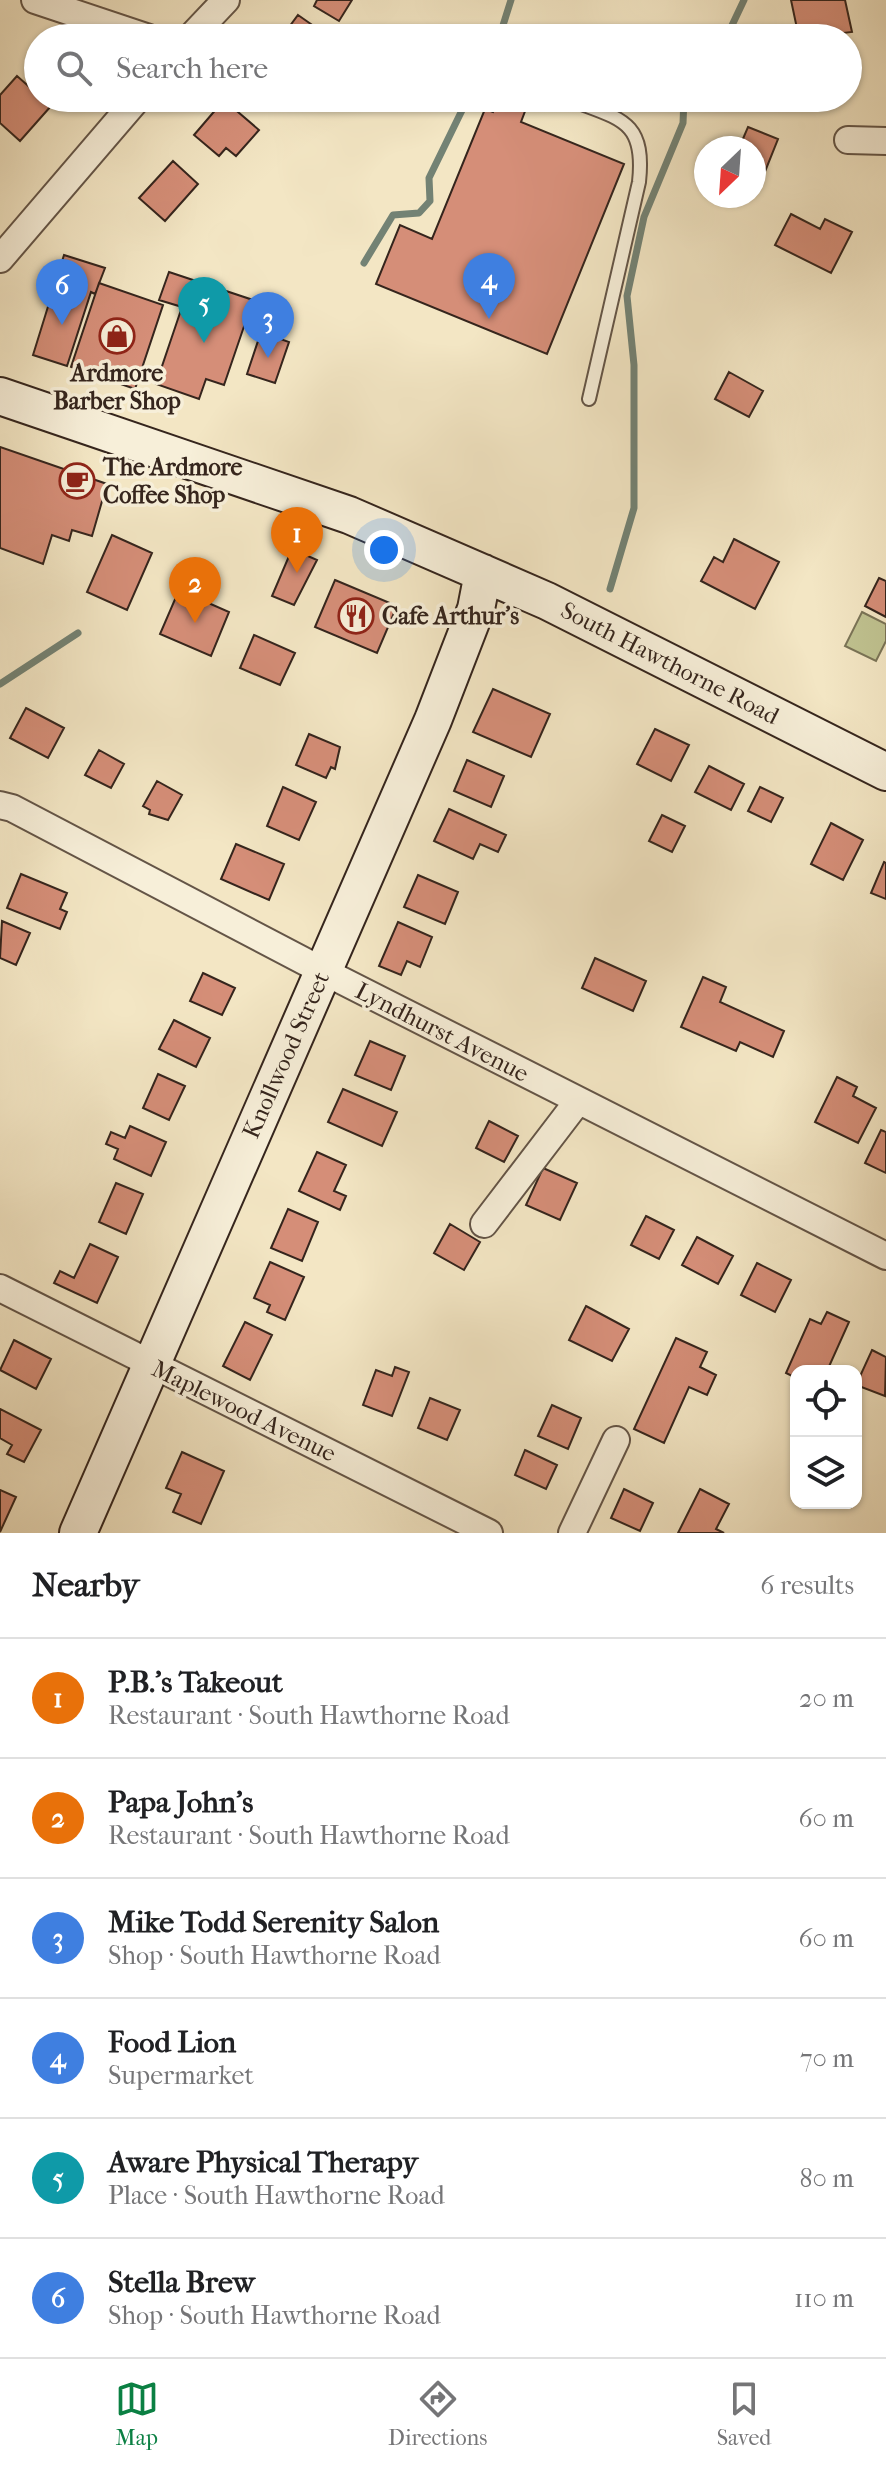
<!DOCTYPE html>
<html lang="en">
<head>
<meta charset="utf-8">
<style>
  :root { --surface:#fff; --page:#f2f2f2; --text:#202124; --muted:#757577; --line:#e0e0e0; --accent:#0b8043 }
  body { margin:0; font-family:"IM FELL French Canon",serif; background:var(--page); color:var(--text) }
  .controls { position:absolute; right:24px; bottom:24px; display:grid; overflow:hidden; border-radius:16px; box-shadow:0 2px 6px #0004 }
  .controls button { width:72px; height:72px; display:grid; place-items:center; padding:0; border:0; border-bottom:2px solid var(--line); background:var(--surface); color:var(--text); font:40px sans-serif }
  .compass { position:absolute; left:694px; top:136px; width:72px; height:72px; border-radius:50%; background:var(--surface); box-shadow:0 2px 6px #0004; rotate:205deg }
  .you { position:absolute; left:384px; top:550px; width:28px; height:28px; margin:-20px; border:6px solid #fff; border-radius:50%; background:#1a73e8; box-shadow:0 0 0 12px #1a73e833 }
  .badge { display:grid; place-items:center; width:52px; height:52px; border-radius:50%; background:var(--accent); color:#fff; font-size:26px; font-weight:700 }
  .pin { position:absolute; translate:-50% -66px; filter:drop-shadow(0 2px 4px #0008) }
  .pin::after { content:''; position:absolute; top:42px; width:28px; height:24px; background:inherit; clip-path:polygon(0 0,100% 0,50% 100%) }
  .list { margin:0; padding:0; list-style:none }
  h2 { display:flex; justify-content:space-between; align-items:center; height:104px; margin:0; padding:0 32px; font-size:34px }
  h2 small { font-size:26px; font-weight:400; color:var(--muted) }
  .list li { display:grid; grid-template-columns:52px 1fr auto; gap:24px; align-items:center; box-sizing:border-box; height:120px; padding:0 32px; border-top:2px solid var(--line) }
  .list b { display:block; font-size:30px; white-space:nowrap }
  .list p { margin:0; font-size:26px; white-space:nowrap; color:var(--muted) }
  .list em { font-size:26px; font-style:normal; color:var(--muted) }
  .icon { flex:none; width:44px; height:44px; fill:none; stroke:currentColor; stroke-width:2; stroke-linecap:round; stroke-linejoin:round }
  .map { position:relative; flex:none; width:886px; height:1533px; overflow:hidden }
  .search { position:absolute; background:var(--surface); box-shadow:0 2px 6px #0004; left:24px; right:24px; top:24px; height:88px; display:flex; align-items:center; gap:20px; box-sizing:border-box; padding:0 28px; border-radius:44px; color:var(--muted); font-size:30px }
  .sheet { height:824px; background:var(--surface) }
  nav { display:flex; justify-content:space-around; align-items:center; box-sizing:border-box; height:112px; border-top:2px solid var(--line); background:var(--surface); font-size:22px; color:var(--muted) }
  nav a { display:grid; justify-items:center; gap:4px }
  nav .on { color:var(--accent) }
  .map>svg:first-child { display:block }
  .green { fill:#c0c391; stroke:#7a7457; stroke-width:2 }
  .lines { fill:none; stroke-linecap:round; stroke-linejoin:round }
  .stream { stroke:#738274; stroke-width:7 }
  .building { fill:#d58e78; stroke:#35251d; stroke-width:2 }
  .lane-casing { stroke:#645547; stroke-width:16 }
  .street-casing { stroke:#645547; stroke-width:30 }
  .secondary-casing { stroke:#35251d; stroke-width:40 }
  .lane { stroke:#f7efd9; stroke-width:12 }
  .street { stroke:#f7efd9; stroke-width:26 }
  .secondary { stroke:#f7efd9; stroke-width:36 }
  .labels { text-anchor:middle; stroke-width:7; stroke-linejoin:round; paint-order:stroke }
  .poi-label { font-size:24px; font-weight:bold; fill:#35251d; stroke:#f7efd9; text-anchor:start }
  .street-label { font-size:24px; fill:#35251d; stroke:#f7efd9 }
</style>
</head>
<body>
<div class="map">
<svg width="886" height="1533" viewBox="0 0 886 1533">
  <rect width="100%" height="100%" fill="#f3e6c4"/>
  <filter id="stains"><feTurbulence type="fractalNoise" baseFrequency=".0025" numOctaves="4"/><feColorMatrix values="0 0 0 0 .2 0 0 0 0 .09 0 0 0 0 .02 0 0 0 .5 -.17"/></filter>
  <radialGradient id="worn" r=".72"><stop offset=".6" stop-color="#630" stop-opacity="0"/><stop offset="1" stop-color="#630" stop-opacity=".3"/></radialGradient>
  <!-- green -->
  <path class="green" d="M 862,612 L 886,624 L 886,641 L 876,661 L 845,646 Z"/>
  <g class="lines">
    <!-- stream -->
    <path class="stream" d="M 499,38 L 511,0
      M 726,38 L 744,0
      M 364,263 L 393,215 L 419,213 L 430,201 L 429,178 L 468,98
      M 610,589 L 634,508 L 634,365 L 627,296 L 644,217 L 683,123 L 684,98
      M 0,684 L 78,633"/>
  </g>
  <!-- building -->
  <path class="building" d="M 317,0 L 352,0 L 339,21 L 314,6 Z
    M 791,0 L 845,0 L 852,32 L 799,38 Z
    M 298,15 L 325,34 L 322,38 L 281,38 Z
    M 17,76 L 51,106 L 20,141 L 0,123 L 0,95 Z
    M 499,98 L 530,98 L 521,122 L 624,164 L 547,354 L 376,284 L 400,225 L 432,239 L 485,109 L 493,112 Z
    M 224,100 L 259,130 L 236,156 L 226,148 L 219,156 L 194,135 Z
    M 748,127 L 778,139 L 758,189 L 754,187 L 754,148 L 739,148 Z
    M 173,161 L 198,184 L 165,221 L 139,198 Z
    M 791,214 L 820,229 L 825,219 L 852,232 L 831,273 L 775,245 Z
    M 64,255 L 105,268 L 95,294 L 91,292 L 67,366 L 33,355 Z
    M 169,272 L 253,300 L 224,385 L 206,379 L 199,399 L 156,384 L 182,307 L 159,300 Z
    M 99,283 L 163,305 L 135,389 L 71,367 Z
    M 261,332 L 289,342 L 275,383 L 247,374 Z
    M 729,372 L 763,391 L 749,417 L 715,399 Z
    M 0,447 L 107,484 L 92,536 L 72,530 L 69,541 L 52,535 L 43,564 L 0,548 Z
    M 112,535 L 152,553 L 127,610 L 87,592 Z
    M 734,539 L 779,562 L 755,609 L 701,581 L 714,557 L 723,562 Z
    M 292,549 L 317,560 L 294,605 L 272,596 Z
    M 879,578 L 886,581 L 886,617 L 865,606 Z
    M 335,580 L 397,606 L 377,653 L 315,627 Z
    M 179,590 L 229,612 L 211,656 L 160,634 Z
    M 254,635 L 295,653 L 280,685 L 240,668 Z
    M 493,689 L 550,714 L 531,757 L 473,732 Z
    M 26,708 L 64,728 L 48,758 L 10,738 Z
    M 655,729 L 689,745 L 671,781 L 637,764 Z
    M 309,734 L 340,747 L 335,769 L 331,767 L 326,778 L 296,765 Z
    M 99,750 L 124,764 L 111,788 L 85,775 Z
    M 467,760 L 504,776 L 491,807 L 454,791 Z
    M 709,766 L 744,784 L 731,810 L 695,792 Z
    M 157,781 L 182,795 L 168,820 L 149,814 L 150,810 L 143,806 Z
    M 283,787 L 316,802 L 299,840 L 267,826 Z
    M 760,787 L 783,798 L 771,822 L 748,811 Z
    M 449,809 L 506,835 L 498,852 L 480,844 L 473,859 L 434,841 Z
    M 662,815 L 685,826 L 672,852 L 649,841 Z
    M 831,823 L 863,840 L 843,880 L 811,864 Z
    M 236,844 L 284,864 L 269,900 L 221,879 Z
    M 884,862 L 886,863 L 886,899 L 871,893 Z
    M 21,874 L 67,893 L 60,909 L 67,912 L 60,929 L 7,908 Z
    M 418,875 L 458,892 L 445,924 L 404,907 Z
    M 2,921 L 30,933 L 16,965 L 0,958 Z
    M 398,922 L 432,937 L 420,967 L 407,961 L 401,975 L 379,966 Z
    M 595,958 L 646,981 L 633,1011 L 582,988 Z
    M 203,973 L 235,988 L 222,1015 L 190,1001 Z
    M 703,977 L 726,987 L 720,1002 L 784,1031 L 773,1057 L 740,1042 L 736,1051 L 681,1027 Z
    M 174,1020 L 210,1038 L 196,1067 L 159,1049 Z
    M 370,1041 L 405,1056 L 391,1090 L 355,1075 Z
    M 158,1074 L 185,1086 L 169,1120 L 143,1108 Z
    M 837,1077 L 857,1087 L 853,1096 L 876,1108 L 858,1143 L 815,1122 Z
    M 343,1089 L 397,1112 L 382,1146 L 328,1122 Z
    M 489,1121 L 518,1136 L 504,1162 L 476,1148 Z
    M 130,1126 L 166,1142 L 151,1176 L 114,1159 L 118,1149 L 106,1144 L 111,1132 L 125,1138 Z
    M 881,1130 L 886,1132 L 886,1173 L 865,1163 Z
    M 317,1152 L 346,1165 L 334,1191 L 346,1196 L 340,1210 L 299,1191 Z
    M 543,1168 L 577,1183 L 560,1220 L 526,1205 Z
    M 116,1183 L 143,1194 L 126,1234 L 99,1222 Z
    M 288,1209 L 318,1222 L 302,1261 L 271,1248 Z
    M 646,1216 L 674,1230 L 659,1259 L 631,1245 Z
    M 450,1224 L 480,1242 L 464,1270 L 434,1253 Z
    M 697,1237 L 733,1256 L 718,1284 L 682,1265 Z
    M 90,1244 L 118,1257 L 97,1303 L 54,1283 L 60,1271 L 74,1278 Z
    M 270,1262 L 304,1277 L 285,1320 L 267,1312 L 270,1305 L 254,1298 Z
    M 757,1263 L 791,1280 L 775,1312 L 741,1295 Z
    M 586,1306 L 629,1329 L 612,1361 L 569,1340 Z
    M 827,1312 L 849,1322 L 827,1371 L 796,1371 L 796,1378 L 786,1373 L 810,1319 L 821,1324 Z
    M 245,1322 L 272,1335 L 250,1380 L 223,1366 Z
    M 676,1338 L 707,1352 L 700,1367 L 716,1375 L 707,1395 L 689,1387 L 664,1443 L 634,1429 Z
    M 14,1340 L 51,1359 L 36,1389 L 0,1370 Z
    M 872,1350 L 886,1357 L 885,1396 L 856,1385 Z
    M 395,1367 L 409,1372 L 392,1416 L 363,1405 L 376,1370 L 392,1376 Z
    M 430,1398 L 460,1410 L 447,1440 L 418,1428 Z
    M 552,1405 L 581,1418 L 568,1449 L 538,1436 Z
    M 0,1409 L 41,1430 L 24,1462 L 7,1454 L 12,1445 L 0,1438 Z
    M 525,1450 L 557,1465 L 546,1489 L 515,1475 Z
    M 182,1452 L 224,1471 L 201,1524 L 173,1512 L 181,1494 L 166,1488 Z
    M 624,1489 L 653,1503 L 640,1531 L 611,1518 Z
    M 700,1489 L 729,1504 L 716,1529 L 724,1533 L 678,1533 Z
    M 0,1490 L 16,1497 L 0,1532 Z"/>
  <g class="lines">
    <defs>
      <path id="lane" d="M 566,98 C 618,119 646,118 639,182 L 589,399"/>
      <path id="street" d="M 35,0 L 149,38
        M 190,38 L 226,0
        M 848,140 L 886,141
        M 0,259 L 138,98
        M 0,805 L 12,808 L 323,971 L 886,1256
        M 484,1224 L 578,1101
        M 0,1288 L 489,1533
        M 572,1533 L 616,1440"/>
      <path id="secondary" d="M 0,396 L 349,515 L 547,601 L 886,772
        M 78,1533 L 433,720 L 476,609 L 483,573"/>
    </defs>
    <!-- lane casing -->
    <use href="#lane" class="lane-casing"/>
    <!-- street casing -->
    <use href="#street" class="street-casing"/>
    <!-- secondary casing -->
    <use href="#secondary" class="secondary-casing"/>
    <!-- lane -->
    <use href="#lane" class="lane"/>
    <!-- street -->
    <use href="#street" class="street"/>
    <!-- secondary -->
    <use href="#secondary" class="secondary"/>
  </g>
  <!-- icons -->
  <defs>
    <symbol id="shop-ring" viewBox="-11 -11 22 22"><circle r="9.5" fill="#f7efd9" stroke="#8f2418" stroke-width="1.5"/><path d="M-5-2.5h2.3a2.7 3.5 0 0 1 5.4 0H5L5.5 6h-11ZM-1.5-2.5h3a1.5 2.3 0 0 0-3 0Z" fill="#8f2418"/></symbol>
    <symbol id="cafe-ring" viewBox="-11 -11 22 22"><circle r="9.5" fill="#f7efd9" stroke="#8f2418" stroke-width="1.5"/><path d="M-5.5-4.5H6V0H3Q3 3.5 0 3.5H-2.5Q-5.5 3.5-5.5 0ZM3-3.2v2h1.7v-2ZM-6 4.5H4V6H-6Z" fill="#8f2418"/></symbol>
    <symbol id="restaurant-ring" viewBox="-11 -11 22 22"><circle r="9.5" fill="#f7efd9" stroke="#8f2418" stroke-width="1.5"/><path d="M-5-6h1v4h1v-4h1v4h1v-4h1v5L-1.5 .5V6h-2V.5L-5-1ZM5-6V6H3V1.5H1.5Q1.5-4 5-6Z" fill="#8f2418"/></symbol>
  </defs>
  <g fill-rule="evenodd">
    <use href="#shop-ring" x="97" y="316" width="40" height="40"/>
    <use href="#cafe-ring" x="57" y="461" width="40" height="40"/>
    <use href="#restaurant-ring" x="336" y="596" width="40" height="40"/>
  </g>
  <g class="labels">
    <!-- poi labels -->
    <g class="poi-label">
      <text x="117" y="381" text-anchor="middle">Ardmore<tspan x="117" dy="28">Barber Shop</tspan></text>
      <text x="103" y="475">The Ardmore<tspan x="103" dy="28">Coffee Shop</tspan></text>
      <text x="382" y="624">Cafe Arthur's</text>
    </g>
    <!-- street labels -->
    <g class="street-label">
      <text transform="translate(670 663) rotate(27)" y="8">South Hawthorne Road</text>
      <text transform="translate(442 1032) rotate(27)" y="8">Lyndhurst Avenue</text>
      <text transform="translate(286 1055) rotate(-66)" y="8">Knollwood Street</text>
      <text transform="translate(244 1411) rotate(26)" y="8">Maplewood Avenue</text>
    </g>
  </g>
  <rect width="100%" height="100%" filter="url(#stains)"/>
  <rect width="100%" height="100%" fill="url(#worn)"/>
</svg>
<div class="controls">
<button><svg class="icon" aria-label="locate" viewBox="0 0 24 24"><circle cx="12" cy="12" r="6"/><path d="M12 2v4M12 18v4M2 12h4M18 12h4"/></svg></button>
<button><svg class="icon" aria-label="layers" viewBox="0 0 24 24"><path d="M12 4l9 5-9 5-9-5zM3 14l9 5 9-5"/></svg></button>
</div>
<svg class="compass" viewBox="-18 -18 36 36"><path d="M0-13l5 13h-10z" fill="#e53935"/><path d="M0 13l5-13h-10z" fill="#757577"/></svg>
<div class="you"></div>
<div class="pin badge" style="left:297px;top:573px;background:#e8710a">1</div>
<div class="pin badge" style="left:195px;top:623px;background:#e8710a">2</div>
<div class="pin badge" style="left:268px;top:358px;background:#3f7fe0">3</div>
<div class="pin badge" style="left:489px;top:319px;background:#3f7fe0">4</div>
<div class="pin badge" style="left:204px;top:343px;background:#0f9aa8">5</div>
<div class="pin badge" style="left:62px;top:325px;background:#3f7fe0">6</div>
<div class="search"><svg class="icon" aria-label="search" viewBox="0 0 24 24"><circle cx="10" cy="10" r="6"/><path d="M15 15l6 6"/></svg>Search here</div>
</div>
<section class="sheet">
<h2>Nearby<small>6 results</small></h2>
<ul class="list">
<li><span class="badge" style="background:#e8710a">1</span><div><b>P.B.'s Takeout</b><p>Restaurant · South Hawthorne Road</p></div><em>20 m</em></li>
<li><span class="badge" style="background:#e8710a">2</span><div><b>Papa John's</b><p>Restaurant · South Hawthorne Road</p></div><em>60 m</em></li>
<li><span class="badge" style="background:#3f7fe0">3</span><div><b>Mike Todd Serenity Salon</b><p>Shop · South Hawthorne Road</p></div><em>60 m</em></li>
<li><span class="badge" style="background:#3f7fe0">4</span><div><b>Food Lion</b><p>Supermarket</p></div><em>70 m</em></li>
<li><span class="badge" style="background:#0f9aa8">5</span><div><b>Aware Physical Therapy</b><p>Place · South Hawthorne Road</p></div><em>80 m</em></li>
<li><span class="badge" style="background:#3f7fe0">6</span><div><b>Stella Brew</b><p>Shop · South Hawthorne Road</p></div><em>110 m</em></li>
</ul>
</section>
<nav>
<a class="on"><svg class="icon" aria-label="map" viewBox="0 0 24 24"><path d="M3 6l6-2 6 2 6-2v14l-6 2-6-2-6 2zM9 4v14M15 6v14"/></svg>Map</a>
<a><svg class="icon" aria-label="directions" viewBox="0 0 24 24"><path d="M12 3l9 9-9 9-9-9zM9 14v-3h6M13 9l2 2-2 2"/></svg>Directions</a>
<a><svg class="icon" aria-label="saved" viewBox="0 0 24 24"><path d="M7 4h10v16l-5-4-5 4z"/></svg>Saved</a>
</nav>
</body>
</html>
